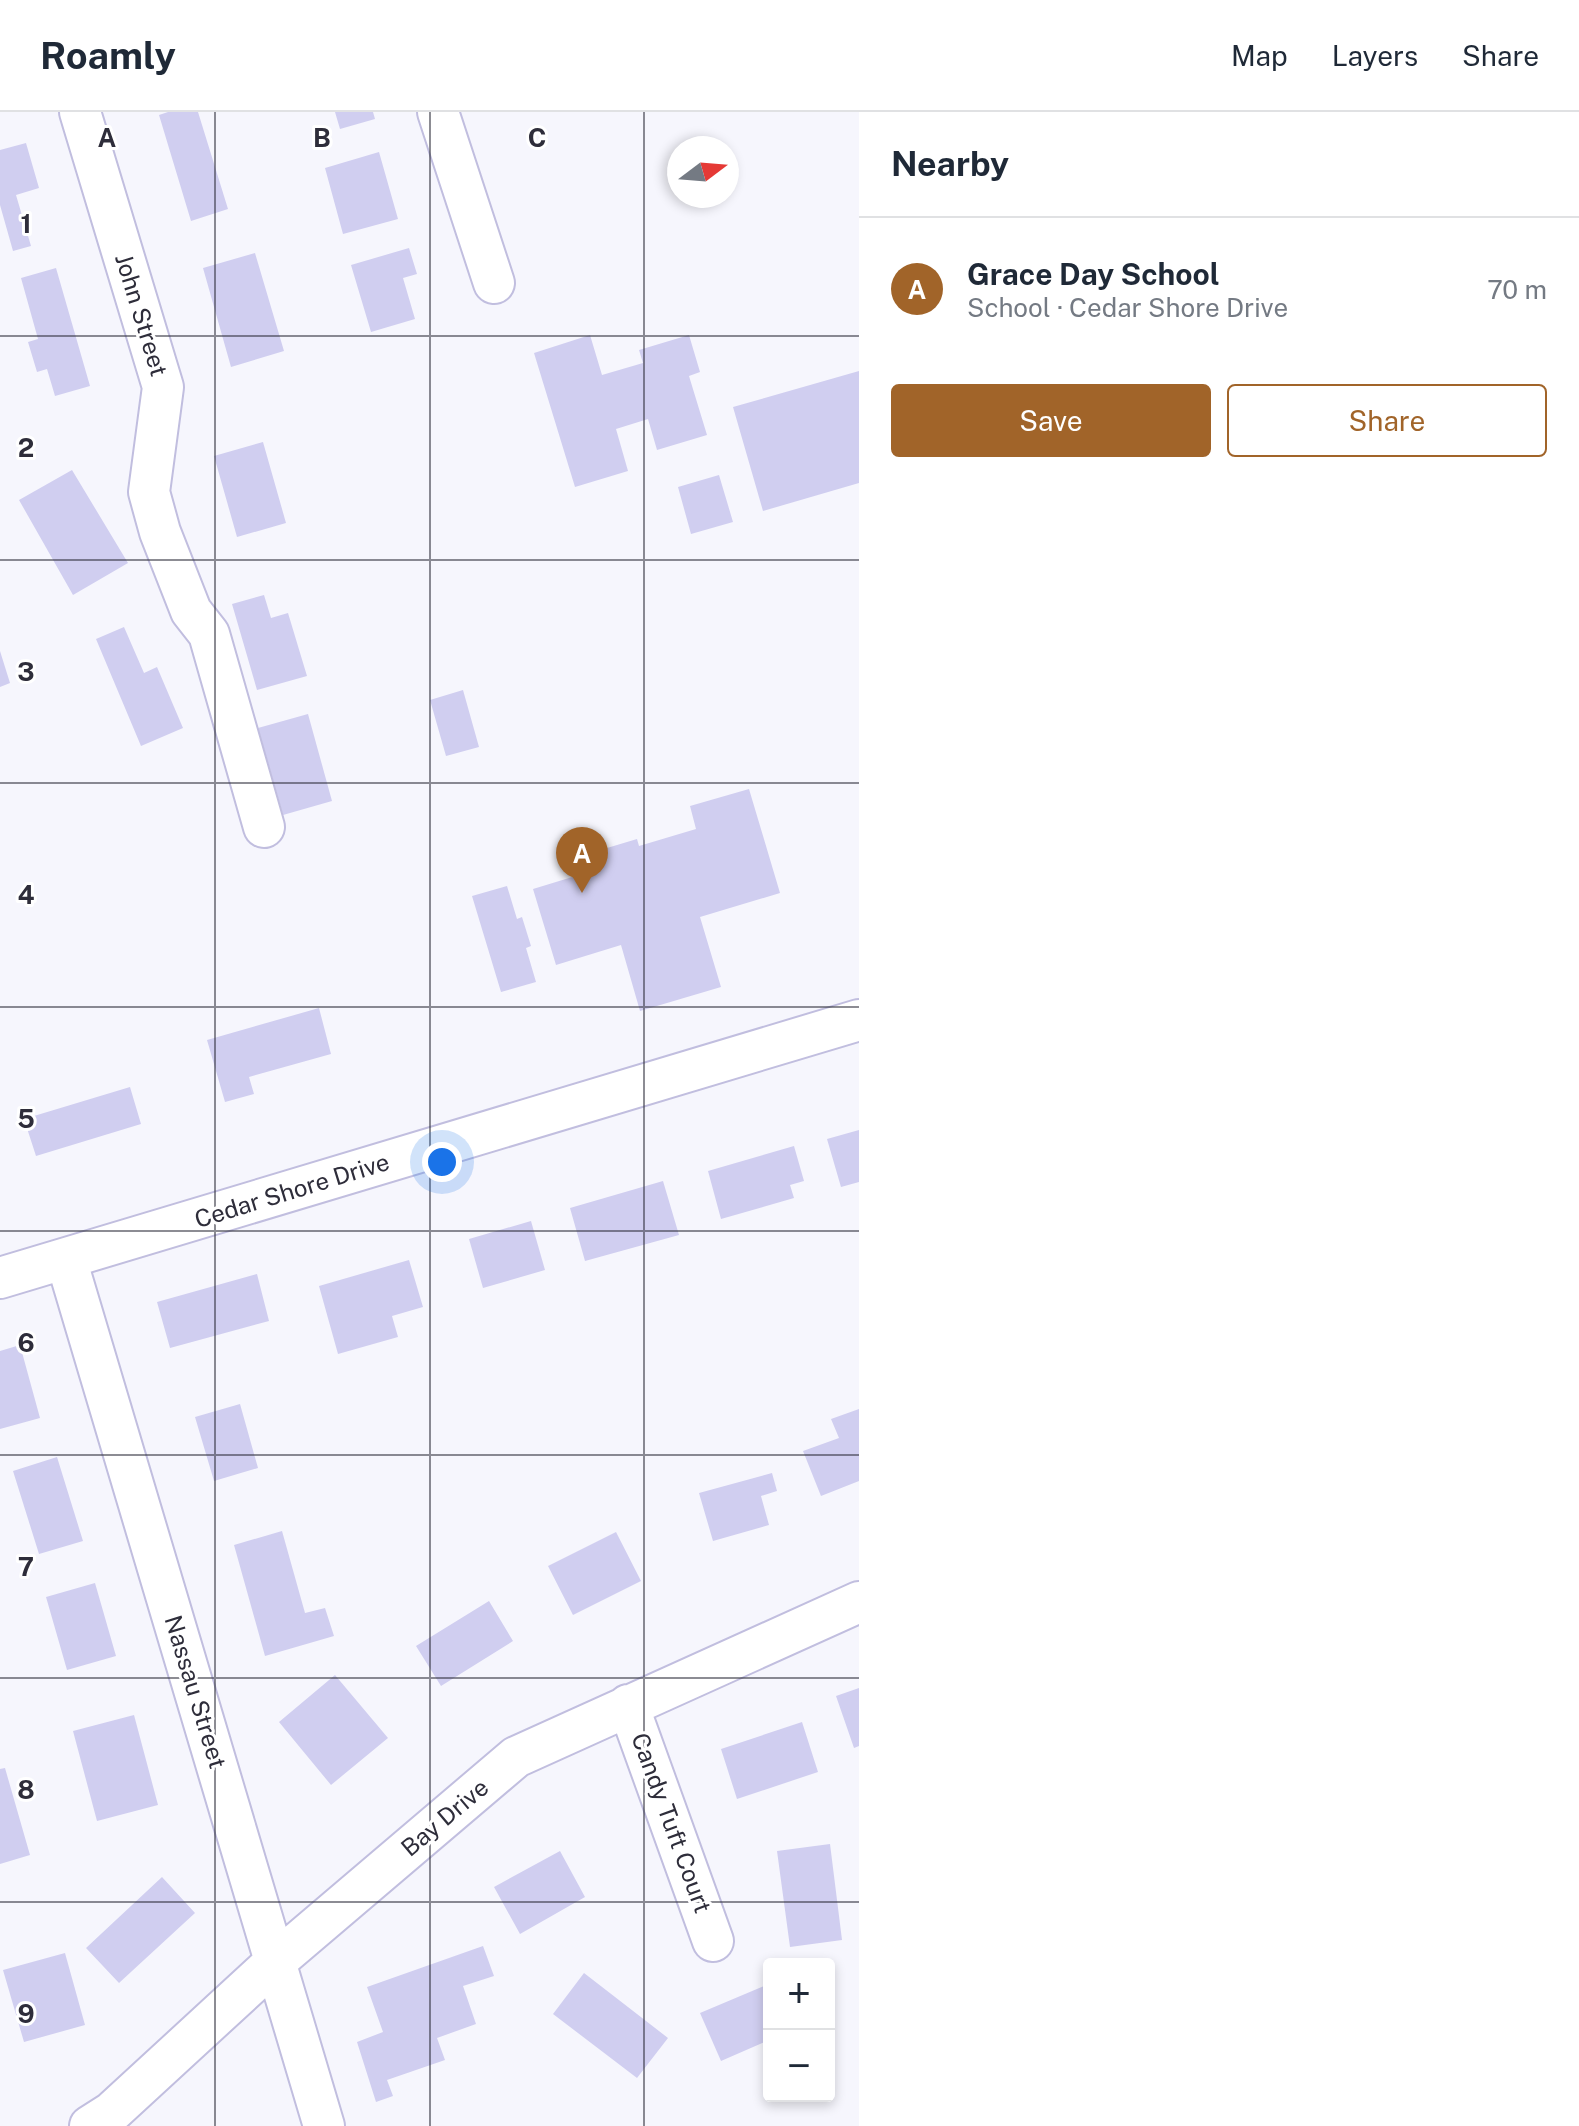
<!DOCTYPE html>
<html lang="en">
<head>
<meta charset="utf-8">
<style>
  :root { --surface:#fff; --page:#f2f2f3; --text:#1f2937; --muted:#747a83; --line:#e0e1e3; --accent:#a16429 }
  body { margin:0; font-family:"Public Sans",sans-serif; background:var(--page); color:var(--text) }
  .controls { position:absolute; right:24px; bottom:24px; display:grid; overflow:hidden; border-radius:8px; box-shadow:0 4px 12px #0003 }
  .controls button { width:72px; height:72px; display:grid; place-items:center; padding:0; border:0; border-bottom:2px solid var(--line); background:var(--surface); color:var(--text); font:40px sans-serif }
  .compass { position:absolute; left:667px; top:24px; width:72px; height:72px; border-radius:50%; background:var(--surface); box-shadow:0 4px 12px #0003; rotate:74deg }
  .you { position:absolute; left:442px; top:1050px; width:28px; height:28px; margin:-20px; border:6px solid #fff; border-radius:50%; background:#1a73e8; box-shadow:0 0 0 12px #1a73e833 }
  .badge { display:grid; place-items:center; width:52px; height:52px; border-radius:50%; background:var(--accent); color:#fff; font-size:26px; font-weight:700 }
  .pin { position:absolute; translate:-50% -66px; filter:drop-shadow(0 2px 4px #0008) }
  .pin::after { content:''; position:absolute; top:42px; width:28px; height:24px; background:inherit; clip-path:polygon(0 0,100% 0,50% 100%) }
  .list { margin:0; padding:0; list-style:none }
  h2 { display:flex; justify-content:space-between; align-items:center; height:104px; margin:0; padding:0 32px; font-size:34px }
  h2 small { font-size:26px; font-weight:400; color:var(--muted) }
  .list li { display:grid; grid-template-columns:52px 1fr auto; gap:24px; align-items:center; box-sizing:border-box; height:144px; padding:0 32px; border-top:2px solid var(--line) }
  .list b { display:block; font-size:30px; white-space:nowrap }
  .list p { margin:0; font-size:26px; white-space:nowrap; color:var(--muted) }
  .list em { font-size:26px; font-style:normal; color:var(--muted) }
  .actions { display:flex; gap:16px; padding:24px 32px }
  .actions a { flex:1; padding:18px 0; border:2px solid var(--accent); border-radius:8px; text-align:center; font-size:28px; color:var(--accent) }
  .actions .main { background:var(--accent); color:#fff }
  .map { position:relative; flex:none; width:859px; height:2014px; overflow:hidden }
  header { display:flex; align-items:center; gap:48px; box-sizing:border-box; height:112px; padding:0 40px; background:var(--surface); border-bottom:2px solid var(--line) }
  header strong { font-size:38px }
  nav { display:flex; gap:44px; margin-inline-start:auto; font-size:28px }
  main { display:flex }
  aside { flex:1; background:var(--surface) }
  .map>svg:first-child { display:block }
  .building { fill:#d0cef0 }
  .lines { fill:none; stroke-linecap:round; stroke-linejoin:round }
  .minor-casing { stroke:#c1bedf; stroke-width:44 }
  .minor { stroke:#fff; stroke-width:40 }
  .grid { fill:none; stroke:#2e2d3a; stroke-width:2; stroke-opacity:0.55 }
  .labels { text-anchor:middle; stroke-width:6; stroke-linejoin:round; paint-order:stroke }
  .street-label { font-size:24px; fill:#2e2d3a; stroke:#fff }
  .grid-label { font-size:26px; text-anchor:middle; font-weight:bold; fill:#2e2d3a; stroke:#fff; stroke-width:6; stroke-linejoin:round; paint-order:stroke }
</style>
</head>
<body>
<header>
<strong>Roamly</strong>
<nav><a>Map</a><a>Layers</a><a>Share</a></nav>
</header>
<main>
<div class="map">
<svg width="859" height="2014" viewBox="0 0 859 2014">
  <rect width="100%" height="100%" fill="#f6f6fd"/>
  <!-- building -->
  <path class="building" d="M 168,0 L 198,0 L 228,97 L 191,109 L 159,3 Z
    M 335,0 L 373,0 L 375,7 L 340,17 Z
    M 26,31 L 39,76 L 16,83 L 31,134 L 13,139 L 0,93 L 0,38 Z
    M 379,40 L 398,107 L 343,122 L 325,56 Z
    M 409,136 L 417,162 L 403,166 L 415,207 L 371,220 L 351,153 Z
    M 255,141 L 284,239 L 231,255 L 203,156 Z
    M 56,156 L 90,274 L 55,284 L 47,257 L 37,260 L 28,230 L 38,227 L 21,166 Z
    M 590,223 L 602,263 L 643,251 L 639,238 L 689,223 L 700,260 L 689,264 L 707,323 L 657,338 L 648,307 L 616,317 L 628,359 L 575,375 L 534,241 Z
    M 859,259 L 859,371 L 763,399 L 733,295 Z
    M 263,330 L 286,411 L 237,425 L 214,344 Z
    M 72,358 L 128,451 L 73,483 L 19,388 Z
    M 719,363 L 733,410 L 691,422 L 678,375 Z
    M 264,483 L 271,506 L 288,501 L 307,564 L 257,578 L 232,492 Z
    M 124,515 L 144,561 L 157,555 L 183,616 L 141,634 L 96,527 Z
    M 0,539 L 10,571 L 0,575 Z
    M 463,578 L 479,635 L 446,644 L 430,588 Z
    M 308,602 L 332,689 L 283,703 L 258,616 Z
    M 749,677 L 780,781 L 700,805 L 721,875 L 640,899 L 621,833 L 556,853 L 533,777 L 592,759 L 587,742 L 637,727 L 639,734 L 696,717 L 690,694 Z
    M 507,774 L 517,807 L 522,805 L 531,834 L 526,836 L 536,870 L 501,880 L 472,784 Z
    M 319,896 L 331,942 L 249,965 L 254,982 L 225,990 L 207,928 Z
    M 130,975 L 141,1012 L 36,1044 L 24,1007 Z
    M 859,1018 L 859,1070 L 841,1075 L 827,1027 Z
    M 794,1034 L 804,1069 L 790,1073 L 794,1086 L 721,1107 L 708,1059 Z
    M 663,1069 L 679,1123 L 585,1149 L 570,1096 Z
    M 531,1109 L 545,1158 L 483,1176 L 469,1127 Z
    M 409,1148 L 423,1195 L 392,1204 L 398,1225 L 338,1242 L 319,1174 Z
    M 257,1162 L 269,1209 L 170,1236 L 157,1190 Z
    M 20,1233 L 40,1306 L 0,1317 L 0,1239 Z
    M 240,1292 L 258,1356 L 214,1369 L 195,1305 Z
    M 859,1297 L 859,1369 L 821,1384 L 803,1339 L 839,1326 L 831,1307 Z
    M 57,1345 L 83,1429 L 39,1442 L 13,1359 Z
    M 772,1361 L 777,1379 L 761,1384 L 769,1413 L 713,1429 L 699,1381 Z
    M 282,1419 L 305,1501 L 325,1496 L 334,1524 L 265,1544 L 234,1433 Z
    M 616,1420 L 641,1469 L 573,1503 L 548,1454 Z
    M 95,1471 L 116,1544 L 67,1558 L 46,1485 Z
    M 489,1489 L 513,1529 L 441,1574 L 416,1534 Z
    M 335,1563 L 388,1626 L 331,1673 L 279,1610 Z
    M 859,1576 L 859,1634 L 854,1636 L 836,1584 Z
    M 134,1603 L 158,1693 L 97,1709 L 73,1619 Z
    M 802,1610 L 818,1660 L 737,1687 L 721,1637 Z
    M 5,1656 L 30,1743 L 0,1752 L 0,1657 Z
    M 830,1732 L 842,1828 L 790,1835 L 777,1739 Z
    M 560,1739 L 585,1785 L 520,1822 L 494,1775 Z
    M 162,1765 L 195,1801 L 119,1871 L 86,1836 Z
    M 483,1834 L 494,1864 L 463,1874 L 476,1912 L 437,1926 L 445,1948 L 387,1968 L 393,1984 L 376,1990 L 357,1930 L 383,1920 L 367,1875 Z
    M 65,1841 L 85,1913 L 24,1930 L 3,1858 Z
    M 584,1861 L 668,1926 L 637,1966 L 553,1902 Z
    M 769,1872 L 769,1928 L 721,1949 L 700,1901 Z"/>
  <g class="lines">
    <defs>
      <path id="minor" d="M 80,0 L 163,275 L 149,380 L 160,420 L 191,499 L 209,522 L 264,715
        M 438,0 L 494,171
        M 66,1147 L 324,2014
        M 0,1166 L 859,908
        M 628,1593 L 713,1829
        M 90,2014 L 112,2000 L 275,1850 L 516,1645 L 859,1490"/>
    </defs>
    <!-- minor casing -->
    <use href="#minor" class="minor-casing"/>
    <!-- minor -->
    <use href="#minor" class="minor"/>
  </g>
  <!-- grid -->
  <path class="grid" d="M 215,0 L 215,2014M 430,0 L 430,2014M 644,0 L 644,2014M 0,224 L 859,224M 0,448 L 859,448M 0,671 L 859,671M 0,895 L 859,895M 0,1119 L 859,1119M 0,1343 L 859,1343M 0,1566 L 859,1566M 0,1790 L 859,1790"/>
  <g class="labels">
    <!-- street labels -->
    <g class="street-label">
      <text transform="translate(141 203) rotate(73)" y="8">John Street</text>
      <text transform="translate(292 1079) rotate(-17)" y="8">Cedar Shore Drive</text>
      <text transform="translate(195 1580) rotate(73)" y="8">Nassau Street</text>
      <text transform="translate(445 1706) rotate(-40)" y="8">Bay Drive</text>
      <text transform="translate(671 1711) rotate(70)" y="8">Candy Tuft Court</text>
    </g>
  </g>
  <g class="grid-label">
    <text x="107" y="35">A</text>
    <text x="322" y="35">B</text>
    <text x="537" y="35">C</text>
    <text x="26" y="121">1</text>
    <text x="26" y="345">2</text>
    <text x="26" y="569">3</text>
    <text x="26" y="792">4</text>
    <text x="26" y="1016">5</text>
    <text x="26" y="1240">6</text>
    <text x="26" y="1464">7</text>
    <text x="26" y="1687">8</text>
    <text x="26" y="1911">9</text>
  </g>
</svg>
<div class="controls">
<button>+</button>
<button>−</button>
</div>
<svg class="compass" viewBox="-18 -18 36 36"><path d="M0-13l5 13h-10z" fill="#e53935"/><path d="M0 13l5-13h-10z" fill="#747a83"/></svg>
<div class="you"></div>
<div class="pin badge" style="left:582px;top:781px">A</div>
</div>
<aside>
<h2>Nearby<small></small></h2>
<ul class="list">
<li><span class="badge">A</span><div><b>Grace Day School</b><p>School · Cedar Shore Drive</p></div><em>70 m</em></li>
</ul>
<div class="actions"><a class="main">Save</a><a>Share</a></div>
</aside>
</main>
</body>
</html>
